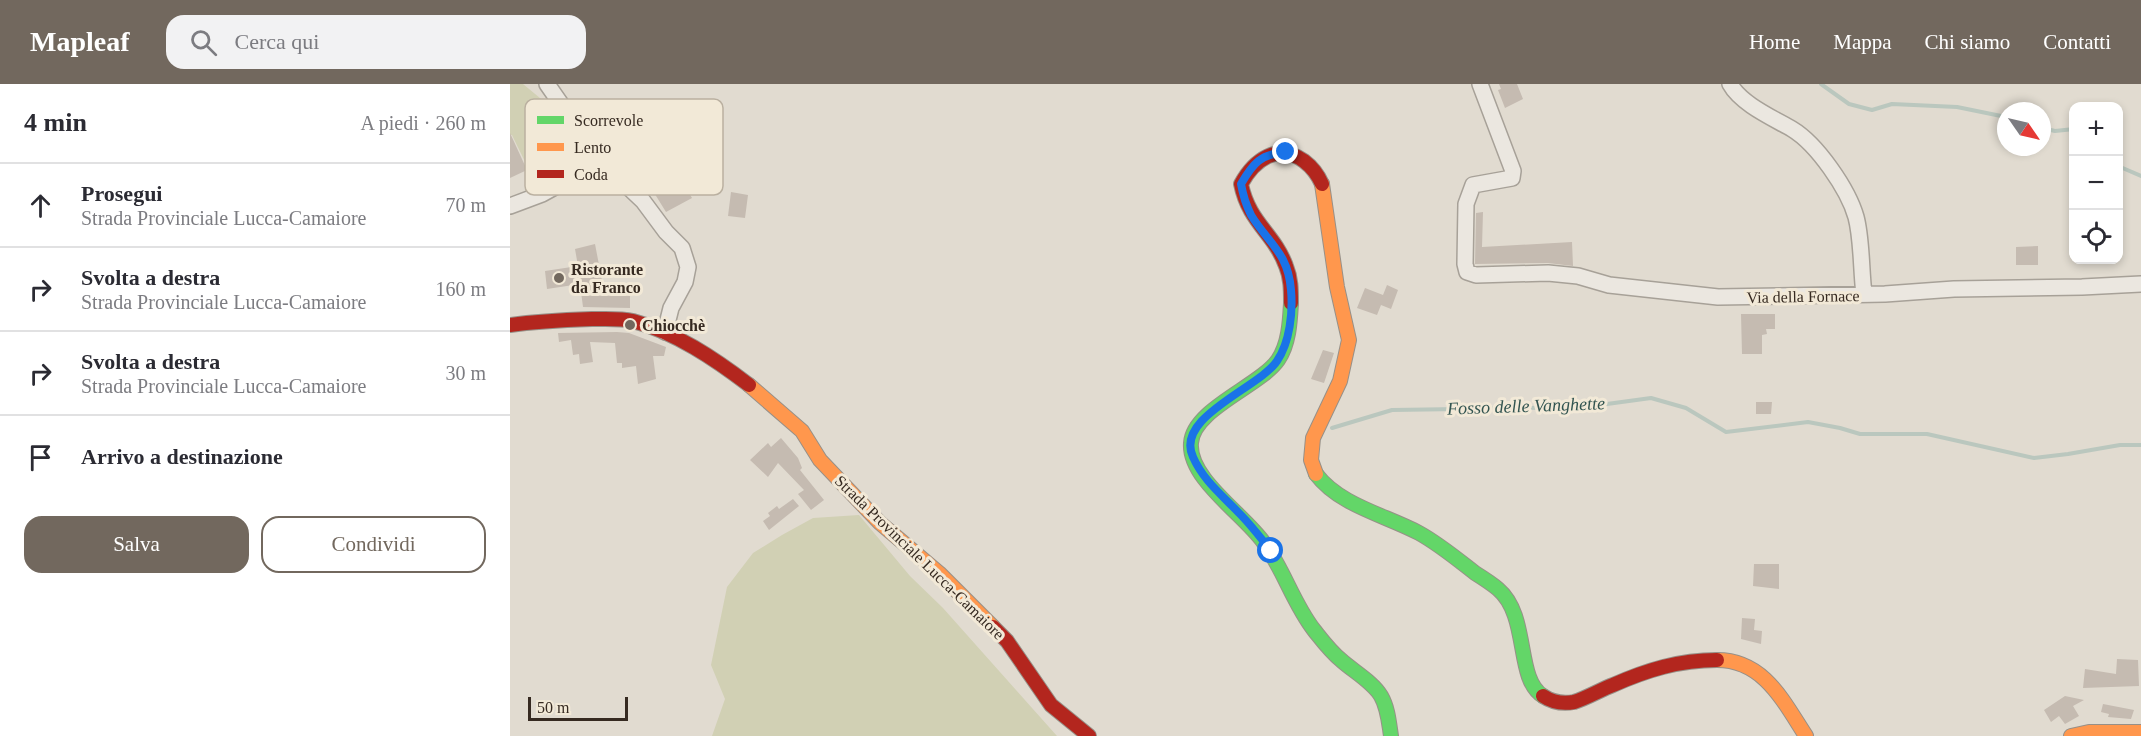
<!DOCTYPE html>
<html lang="it">
<head>
<meta charset="utf-8">
<style>
  :root { --surface:#fff; --page:#f2f2f3; --text:#2b2b33; --muted:#7c7c81; --line:#e1e1e2; --accent:#72685e }
  body { margin:0; font-family:Georgia,serif; background:var(--page); color:var(--text) }
  .controls { position:absolute; right:18px; top:18px; display:grid; overflow:hidden; border-radius:12px; box-shadow:0 3px 9px #0003 }
  .controls button { width:54px; height:54px; display:grid; place-items:center; padding:0; border:0; border-bottom:2px solid var(--line); background:var(--surface); color:var(--text); font:30px sans-serif }
  .compass { position:absolute; left:1487px; top:18px; width:54px; height:54px; border-radius:50%; background:var(--surface); box-shadow:0 3px 9px #0003; rotate:124deg }
  .scale { position:absolute; left:18px; bottom:15px; width:100px; box-sizing:border-box; padding-left:6px; border:3px solid #362a21; border-top:0; font-size:16px; line-height:21px; white-space:nowrap; color:#362a21; -webkit-text-stroke:4px #f2e9d7; paint-order:stroke }
  .stop { position:absolute; width:18px; height:18px; margin:-14px; border:4px solid #1a73e8; border-radius:50%; background:#fff }
  .stop.end { background:#1a73e8; border-color:#fff; box-shadow:0 2px 6px #0008 }
  .list { margin:0; padding:0; list-style:none }
  h2 { display:flex; justify-content:space-between; align-items:center; height:78px; margin:0; padding:0 24px; font-size:26px }
  h2 small { font-size:20px; font-weight:400; color:var(--muted) }
  .list li { display:grid; grid-template-columns:39px 1fr auto; gap:18px; align-items:center; box-sizing:border-box; height:84px; padding:0 24px; border-top:2px solid var(--line) }
  .list b { display:block; font-size:22px; white-space:nowrap }
  .list p { margin:0; font-size:20px; white-space:nowrap; color:var(--muted) }
  .list em { font-size:20px; font-style:normal; color:var(--muted) }
  .actions { display:flex; gap:12px; padding:18px 24px }
  .actions a { flex:1; padding:14px 0; border:2px solid var(--accent); border-radius:18px; text-align:center; font-size:21px; color:var(--accent) }
  .actions .main { background:var(--accent); color:#fff }
  .icon { flex:none; width:33px; height:33px; fill:none; stroke:currentColor; stroke-width:2; stroke-linecap:round; stroke-linejoin:round }
  .map { position:relative; flex:none; width:1631px; height:652px; overflow:hidden }
  header { display:flex; align-items:center; gap:36px; box-sizing:border-box; height:84px; padding:0 30px; background:var(--accent); color:#fff }
  header strong { font-size:28px }
  nav { display:flex; gap:33px; margin-inline-start:auto; font-size:21px }
  .search { width:420px; height:54px; background:var(--page); display:flex; align-items:center; gap:15px; box-sizing:border-box; padding:0 21px; border-radius:18px; color:var(--muted); font-size:22px }
  main { display:flex }
  aside { flex:1; background:var(--surface) }
  .map>svg:first-child { display:block }
  .green { fill:#d1d0b4 }
  .lines { fill:none; stroke-linecap:round; stroke-linejoin:round }
  .stream { stroke:#bac7be; stroke-width:4 }
  .building { fill:#c5bbb1 }
  .street-casing { stroke:#a7a198; stroke-width:18 }
  .fast-casing { stroke:#979088; stroke-width:16 }
  .slow-casing { stroke:#979088; stroke-width:16 }
  .jam-casing { stroke:#979088; stroke-width:16 }
  .street { stroke:#ebe7e0; stroke-width:15 }
  .fast { stroke:#63d668; stroke-width:14 }
  .slow { stroke:#ff974d; stroke-width:14 }
  .jam { stroke:#b3261e; stroke-width:14 }
  .route { stroke:#1a73e8; stroke-width:8 }
  .poi-dot { fill:#72685e; stroke:#f2e9d7; stroke-width:2 }
  .labels { text-anchor:middle; stroke-width:6; stroke-linejoin:round; paint-order:stroke }
  .poi-label { font-size:16px; font-weight:bold; fill:#362a21; stroke:#f2e9d7; text-anchor:start }
  .street-label { font-size:16px; fill:#362a21; stroke:#f2e9d7 }
  .water-label { font-size:18px; font-style:italic; fill:#325450; stroke:#f2e9d7 }
  .key { fill:#f2e9d7; stroke:#bab0a0; stroke-width:1.5 }
  .key-label { font-size:16px; fill:#362a21 }
</style>
</head>
<body>
<header>
<strong>Mapleaf</strong>
<div class="search"><svg class="icon" aria-label="search" viewBox="0 0 24 24"><circle cx="10" cy="10" r="6"/><path d="M15 15l6 6"/></svg>Cerca qui</div>
<nav><a>Home</a><a>Mappa</a><a>Chi siamo</a><a>Contatti</a></nav>
</header>
<main>
<aside>
<h2>4 min<small>A piedi · 260 m</small></h2>
<ul class="list">
<li><svg class="icon" aria-label="ahead" viewBox="0 0 24 24"><path d="M12 20V5M6 11l6-6 6 6"/></svg><div><b>Prosegui</b><p>Strada Provinciale Lucca-Camaiore</p></div><em>70 m</em></li>
<li><svg class="icon" aria-label="right" viewBox="0 0 24 24"><path d="M7 20v-9h11M14 6l5 5-5 5"/></svg><div><b>Svolta a destra</b><p>Strada Provinciale Lucca-Camaiore</p></div><em>160 m</em></li>
<li><svg class="icon" aria-label="right" viewBox="0 0 24 24"><path d="M7 20v-9h11M14 6l5 5-5 5"/></svg><div><b>Svolta a destra</b><p>Strada Provinciale Lucca-Camaiore</p></div><em>30 m</em></li>
<li><svg class="icon" aria-label="arrive" viewBox="0 0 24 24"><path d="M6 21V4h12l-3 4 3 4H6"/></svg><div><b>Arrivo a destinazione</b></div></li>
</ul>
<div class="actions"><a class="main">Salva</a><a>Condividi</a></div>
</aside>
<div class="map">
<svg width="1631" height="652" viewBox="0 0 1631 652">
  <rect width="100%" height="100%" fill="#e1dbd0"/>
  <!-- green -->
  <path class="green" d="M 0,0 L 13,0 L 36,19 L 82,79 L 65,90 L 54,93 L 46,77 L 51,74 L 29,29 L 17,35 L 22,47 L 19,49 L 25,61 L 28,60 L 34,72 L 36,82 L 40,80 L 48,95 L 23,107 L 16,93 L 19,91 L 19,86 L 2,51 L 0,51 Z
    M 349,431 L 400,492 L 433,524 L 547,652 L 202,652 L 215,615 L 201,581 L 217,503 L 243,469 L 272,451 L 303,434 Z"/>
  <g class="lines">
    <!-- stream -->
    <path class="stream" d="M 1311,0 L 1339,20 L 1362,26 L 1382,20 L 1447,23 L 1496,33
      M 1532,44 L 1545,47 L 1564,45
      M 1608,82 L 1631,92
      M 822,344 L 882,326 L 1075,323 L 1141,314 L 1176,324 L 1216,348 L 1298,338 L 1330,344 L 1350,350 L 1417,350 L 1524,374 L 1558,370 L 1610,361 L 1631,361"/>
  </g>
  <!-- building -->
  <path class="building" d="M 989,0 L 1007,0 L 1013,15 L 995,24 L 988,6 L 991,5 Z
    M 0,49 L 17,86 L 0,94 Z
    M 168,85 L 178,101 L 175,102 L 182,114 L 156,128 L 143,107 L 139,109 L 131,102 L 140,91 L 147,97 Z
    M 221,108 L 238,111 L 235,134 L 218,132 Z
    M 973,128 L 972,163 L 1062,158 L 1063,182 L 1038,179 L 965,180 L 966,129 Z
    M 85,160 L 94,207 L 120,207 L 120,224 L 73,223 L 70,200 L 37,205 L 35,187 L 68,182 L 65,165 Z
    M 1528,162 L 1528,181 L 1506,181 L 1506,163 Z
    M 877,201 L 888,206 L 881,225 L 871,221 L 867,231 L 847,224 L 855,204 L 873,211 Z
    M 1231,230 L 1265,230 L 1265,245 L 1256,245 L 1257,250 L 1252,251 L 1252,270 L 1232,270 Z
    M 107,248 L 119,249 L 156,263 L 154,272 L 143,272 L 146,295 L 128,300 L 126,282 L 112,284 L 112,279 L 107,279 L 105,259 L 80,258 L 83,278 L 70,280 L 69,270 L 63,271 L 61,256 L 49,258 L 48,249 Z
    M 813,266 L 824,269 L 814,299 L 801,295 Z
    M 1246,318 L 1262,318 L 1261,330 L 1246,330 Z
    M 271,354 L 288,374 L 292,384 L 290,386 L 314,416 L 301,426 L 288,410 L 294,406 L 268,379 L 258,393 L 240,376 L 258,359 L 261,363 Z
    M 283,415 L 289,422 L 259,446 L 253,437 L 260,432 L 258,429 L 267,422 L 269,425 Z
    M 1244,480 L 1269,480 L 1269,505 L 1243,502 Z
    M 1232,534 L 1245,535 L 1244,546 L 1252,547 L 1251,560 L 1231,555 Z
    M 1607,575 L 1628,576 L 1629,602 L 1573,604 L 1575,585 L 1606,590 Z
    M 1555,612 L 1574,616 L 1563,622 L 1569,632 L 1555,640 L 1549,632 L 1541,638 L 1534,626 Z
    M 1593,620 L 1624,626 L 1621,635 L 1598,633 L 1599,630 L 1591,628 Z"/>
  <g class="lines">
    <defs>
      <path id="street" d="M 37,0 L 74,53 L 97,73 L 114,99 L 133,117 L 156,148 L 172,164 L 178,183 L 175,198 L 161,224 L 155,248
        M 970,0 L 1003,87 L 1002,94 L 963,101 L 956,120 L 955,180 L 957,188 L 966,191 L 1038,189 L 1068,192 L 1099,201 L 1208,213 L 1375,210 L 1444,205 L 1572,203 L 1631,200
        M 1220,0 C 1231,20 1263,34 1282,45 C 1307,60 1338,105 1346,133 C 1352,155 1351,187 1354,210
        M 0,122 L 32,110 L 52,99 L 73,93 L 97,73"/>
      <path id="fast" d="M 781,219 C 780,237 779,260 768,276 C 750,302 683,325 681,359 C 678,395 735,431 754,459 C 774,486 783,519 804,546 C 812,556 820,567 831,576 C 843,587 863,598 871,612 C 878,624 879,639 881,652
        M 806,390 C 829,421 875,431 909,449 C 929,460 947,475 965,489 C 973,494 981,499 988,505 C 1020,532 1005,595 1033,612"/>
      <path id="slow" d="M 239,301 L 292,347 L 310,376 L 370,439 L 429,489 L 483,543
        M 806,390 L 801,376 L 803,354 L 830,297 L 839,256 L 827,203 L 812,100
        M 1207,576 C 1254,576 1273,617 1296,652
        M 1561,652 L 1579,648 L 1631,648"/>
      <path id="jam" d="M 781,219 C 781,206 781,194 776,182 C 764,149 739,139 731,100 C 744,76 768,58 794,77 C 802,83 808,91 812,100
        M 0,241 C 28,237 54,236 82,235 C 96,235 110,234 123,237 C 165,248 205,275 239,301
        M 483,543 L 497,557 L 541,621 L 579,652
        M 1033,612 C 1042,618 1053,620 1064,618 C 1077,614 1090,606 1103,601 C 1137,586 1169,576 1207,576"/>
    </defs>
    <!-- street casing -->
    <use href="#street" class="street-casing"/>
    <!-- fast casing -->
    <use href="#fast" class="fast-casing"/>
    <!-- slow casing -->
    <use href="#slow" class="slow-casing"/>
    <!-- jam casing -->
    <use href="#jam" class="jam-casing"/>
    <!-- street -->
    <use href="#street" class="street"/>
    <!-- fast -->
    <use href="#fast" class="fast"/>
    <!-- slow -->
    <use href="#slow" class="slow"/>
    <!-- jam -->
    <use href="#jam" class="jam"/>
  </g>
  <g class="lines">
    <!-- route -->
    <path class="route" d="M 761,467 C 751,454 741,441 729,429 C 712,411 693,396 683,373 C 664,333 749,304 767,277 C 780,258 783,228 781,206 C 778,168 758,159 741,131 C 736,121 733,111 731,100 C 743,79 751,70 776,68"/>
  </g>
  <!-- markers -->
  <g class="poi-dot">
    <circle cx="49" cy="194" r="6"/>
    <circle cx="120" cy="241" r="6"/>
  </g>
  <g class="labels">
    <!-- poi labels -->
    <g class="poi-label">
      <text x="61" y="191">Ristorante<tspan x="61" dy="18">da Franco</tspan></text>
      <text x="132" y="247">Chiocchè</text>
    </g>
    <!-- street labels -->
    <g class="street-label">
      <text transform="translate(1293 212) rotate(-1)" y="6">Via della Fornace</text>
      <text transform="translate(410 473) rotate(44)" y="6">Strada Provinciale Lucca-Camaiore</text>
    </g>
    <!-- water labels -->
    <g class="water-label">
      <text transform="translate(1016 322) rotate(-2)" y="6">Fosso delle Vanghette</text>
    </g>
  </g>
  <!-- legend -->
  <rect x="15" y="15" width="198" height="96" rx="9" class="key"/>
  <rect x="27" y="32" width="27" height="8" fill="#63d668"/>
  <rect x="27" y="59" width="27" height="8" fill="#ff974d"/>
  <rect x="27" y="86" width="27" height="8" fill="#b3261e"/>
  <g class="key-label">
    <text x="64" y="42">Scorrevole</text>
    <text x="64" y="69">Lento</text>
    <text x="64" y="96">Coda</text>
  </g>
</svg>
<div class="controls">
<button>+</button>
<button>−</button>
<button><svg class="icon" aria-label="locate" viewBox="0 0 24 24"><circle cx="12" cy="12" r="6"/><path d="M12 2v4M12 18v4M2 12h4M18 12h4"/></svg></button>
</div>
<svg class="compass" viewBox="-18 -18 36 36"><path d="M0-13l5 13h-10z" fill="#e53935"/><path d="M0 13l5-13h-10z" fill="#7c7c81"/></svg>
<div class="scale">50 m</div>
<div class="stop" style="left:761px;top:467px"></div>
<div class="stop end" style="left:776px;top:68px"></div>
</div>
</main>
</body>
</html>
